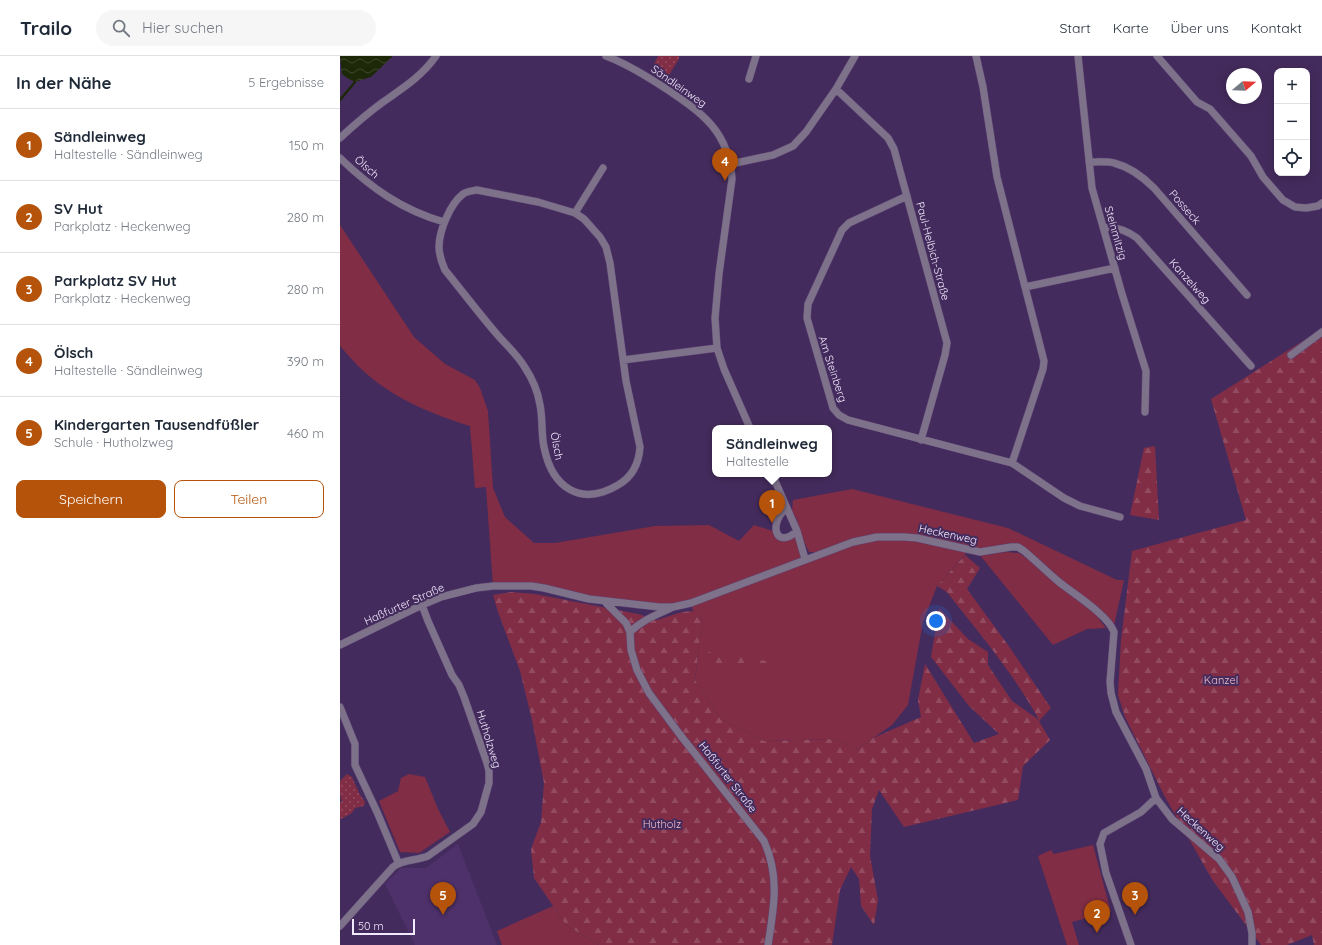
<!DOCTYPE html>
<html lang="de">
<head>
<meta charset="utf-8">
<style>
  :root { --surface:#fff; --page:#f6f6f7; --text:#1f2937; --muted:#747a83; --line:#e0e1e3; --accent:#b45309 }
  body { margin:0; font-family:Quicksand,sans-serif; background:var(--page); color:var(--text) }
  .controls { position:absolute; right:12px; top:12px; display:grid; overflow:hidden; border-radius:8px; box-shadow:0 2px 10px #0003 }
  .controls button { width:36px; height:36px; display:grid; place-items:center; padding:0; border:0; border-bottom:1px solid var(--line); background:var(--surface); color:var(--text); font:20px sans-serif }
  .compass { position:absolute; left:886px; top:12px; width:36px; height:36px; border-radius:50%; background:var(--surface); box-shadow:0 2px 10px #0003; rotate:71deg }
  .scale { position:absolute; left:12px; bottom:10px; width:63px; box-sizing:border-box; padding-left:4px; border:2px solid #f1e9fc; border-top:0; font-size:11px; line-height:14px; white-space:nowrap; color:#f1e9fc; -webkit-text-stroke:3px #442b5d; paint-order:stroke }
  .you { position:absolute; left:596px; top:565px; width:14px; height:14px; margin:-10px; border:3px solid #fff; border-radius:50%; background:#1a73e8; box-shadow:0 0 0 6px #1a73e833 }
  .badge { display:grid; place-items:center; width:26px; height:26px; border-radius:50%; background:var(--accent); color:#fff; font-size:13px; font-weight:700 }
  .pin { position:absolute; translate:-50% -33px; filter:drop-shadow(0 1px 2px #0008) }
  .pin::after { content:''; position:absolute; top:21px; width:14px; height:12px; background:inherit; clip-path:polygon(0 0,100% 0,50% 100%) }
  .popup { position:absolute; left:372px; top:369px; width:120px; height:52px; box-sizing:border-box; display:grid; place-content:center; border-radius:8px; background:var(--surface); filter:drop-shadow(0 1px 3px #0005); font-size:13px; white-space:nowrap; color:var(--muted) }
  .popup b { font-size:15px; color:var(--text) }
  .popup::after { content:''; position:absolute; left:50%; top:100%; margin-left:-8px; border:8px solid transparent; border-top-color:var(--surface) }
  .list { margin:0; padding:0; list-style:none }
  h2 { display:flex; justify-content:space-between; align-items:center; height:52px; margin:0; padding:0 16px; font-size:17px }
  h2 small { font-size:13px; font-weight:400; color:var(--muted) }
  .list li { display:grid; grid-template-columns:26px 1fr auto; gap:12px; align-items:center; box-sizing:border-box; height:72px; padding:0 16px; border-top:1px solid var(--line) }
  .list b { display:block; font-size:15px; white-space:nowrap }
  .list p { margin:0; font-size:13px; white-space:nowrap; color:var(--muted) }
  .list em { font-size:13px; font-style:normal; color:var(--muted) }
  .actions { display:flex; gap:8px; padding:12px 16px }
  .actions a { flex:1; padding:9px 0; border:1px solid var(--accent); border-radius:8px; text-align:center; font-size:14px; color:var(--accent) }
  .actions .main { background:var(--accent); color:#fff }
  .icon { flex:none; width:22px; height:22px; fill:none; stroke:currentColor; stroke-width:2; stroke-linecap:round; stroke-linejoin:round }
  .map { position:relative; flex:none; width:982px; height:889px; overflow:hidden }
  header { display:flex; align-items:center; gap:24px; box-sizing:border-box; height:56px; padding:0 20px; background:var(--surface); border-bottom:1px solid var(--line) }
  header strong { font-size:19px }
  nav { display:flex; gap:22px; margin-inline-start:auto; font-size:14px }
  .search { width:280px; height:36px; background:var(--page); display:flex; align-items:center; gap:10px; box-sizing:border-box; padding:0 14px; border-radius:22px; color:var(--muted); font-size:15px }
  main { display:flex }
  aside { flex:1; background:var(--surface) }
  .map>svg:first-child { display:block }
  .built { fill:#4e316a }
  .green { fill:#802d45 }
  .forest { fill:url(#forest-firs) }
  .park { fill:url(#park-dots) }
  .water { fill:url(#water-waves) }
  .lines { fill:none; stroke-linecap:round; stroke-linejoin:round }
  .stream { stroke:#1d2809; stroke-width:2.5 }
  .street-casing { stroke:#604976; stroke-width:8 }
  .street { stroke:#7e728b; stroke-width:7 }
  .labels { text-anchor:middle; stroke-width:4; stroke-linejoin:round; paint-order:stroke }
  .street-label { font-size:11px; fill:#f1e9fc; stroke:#442b5d }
  .park-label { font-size:11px; fill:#f3bdc8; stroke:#442b5d }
</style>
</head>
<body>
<header>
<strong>Trailo</strong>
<div class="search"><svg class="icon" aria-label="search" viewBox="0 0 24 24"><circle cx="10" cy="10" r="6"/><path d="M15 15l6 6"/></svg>Hier suchen</div>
<nav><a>Start</a><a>Karte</a><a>Über uns</a><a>Kontakt</a></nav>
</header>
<main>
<aside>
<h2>In der Nähe<small>5 Ergebnisse</small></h2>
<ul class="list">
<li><span class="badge">1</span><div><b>Sändleinweg</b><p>Haltestelle · Sändleinweg</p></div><em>150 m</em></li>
<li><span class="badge">2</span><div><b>SV Hut</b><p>Parkplatz · Heckenweg</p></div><em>280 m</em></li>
<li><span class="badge">3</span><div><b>Parkplatz SV Hut</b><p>Parkplatz · Heckenweg</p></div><em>280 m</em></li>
<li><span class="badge">4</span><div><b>Ölsch</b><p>Haltestelle · Sändleinweg</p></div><em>390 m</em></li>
<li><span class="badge">5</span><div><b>Kindergarten Tausendfüßler</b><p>Schule · Hutholzweg</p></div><em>460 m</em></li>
</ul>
<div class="actions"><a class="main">Speichern</a><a>Teilen</a></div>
</aside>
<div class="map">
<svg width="982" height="889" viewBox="0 0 982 889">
  <defs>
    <pattern id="forest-firs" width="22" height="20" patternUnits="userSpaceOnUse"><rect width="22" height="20" fill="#802d45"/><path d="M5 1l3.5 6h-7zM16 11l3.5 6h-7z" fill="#924b61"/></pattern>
    <pattern id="park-dots" width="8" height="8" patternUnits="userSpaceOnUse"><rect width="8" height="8" fill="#802d45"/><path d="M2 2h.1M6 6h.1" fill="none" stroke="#924b61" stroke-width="1.8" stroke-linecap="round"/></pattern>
    <pattern id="water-waves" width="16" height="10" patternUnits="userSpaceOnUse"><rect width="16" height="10" fill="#1d2809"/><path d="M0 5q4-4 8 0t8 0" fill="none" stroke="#3e472e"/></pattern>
  </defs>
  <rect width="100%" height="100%" fill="#442b5d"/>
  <!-- built -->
  <path class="built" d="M 118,788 L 157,889 L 75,889 L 45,828 L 61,812 L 86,812 Z"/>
  <!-- green -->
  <path class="green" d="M 0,169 L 74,281 L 105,308 L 135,324 L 140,332 L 148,355 L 153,432 L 165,461 L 194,487 L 215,487 L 315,470 L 369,469 L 399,485 L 414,469 L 436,476 L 440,481 L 457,475 L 465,503 L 499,492 L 566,478 L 539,478 L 479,496 L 469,496 L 460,477 L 457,464 L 452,455 L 453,444 L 512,433 L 668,472 L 777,524 L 784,524 L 773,574 L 770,569 L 678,491 L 629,494 L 597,530 L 583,566 L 568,649 L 552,669 L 517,693 L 494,683 L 424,685 L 381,663 L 355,624 L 360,581 L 363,564 L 353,555 L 351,547 L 333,551 L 249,543 L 204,532 L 153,530 L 146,431 L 135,432 L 130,370 C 94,359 57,344 28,319 C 18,311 9,300 0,290 Z
    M 665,496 L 679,497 L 686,502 L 708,521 L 755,558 L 766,572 L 747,573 L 713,589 L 639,498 L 647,499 Z
    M 69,718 L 85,721 L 98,753 L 110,776 L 79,797 L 60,796 L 39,745 L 58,735 L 61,722 Z
    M 753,789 L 771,856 L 732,866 L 739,889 L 727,889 L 698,800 L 711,794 L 714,798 Z
    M 213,850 L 226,869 L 259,889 L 162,889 L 157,875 Z"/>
  <!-- forest -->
  <path class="forest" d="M 980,274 L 982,277 L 982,889 L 974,889 L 972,879 L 947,889 L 921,889 L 873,825 L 825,741 L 785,661 L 778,639 L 781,584 L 792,495 L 906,464 L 871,343 Z
    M 815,390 L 819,464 L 790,459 L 804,392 Z
    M 625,499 L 640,512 L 627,533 L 668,589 L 711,652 L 699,665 L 710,684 L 683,710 L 678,744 L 564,771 L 539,734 L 532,753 L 530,800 L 538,844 L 534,869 L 521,850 L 519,823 L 511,811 L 500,834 L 492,889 L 259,889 L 226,869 L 194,822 L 191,793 L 201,766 L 204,727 L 192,664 L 180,615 L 158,556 L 153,539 L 171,536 L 195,538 L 298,558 L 317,564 L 342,556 L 353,555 L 363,564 L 360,581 L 355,624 L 381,663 L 424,685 L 494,683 L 517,693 L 533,682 L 581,661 L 578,644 L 585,608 L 634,687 L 659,678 L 629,650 L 591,601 L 599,552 L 628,583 L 648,596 L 648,609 L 672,645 L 699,664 C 675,619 638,576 607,536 L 597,530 Z
    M 368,596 L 427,605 L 427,612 L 368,606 Z"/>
  <!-- park -->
  <path class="park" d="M 318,0 L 339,0 L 339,3 L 327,22 L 312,12 Z
    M 7,718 L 12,721 L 19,737 L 25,746 L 24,750 L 15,752 L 12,757 L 1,763 L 0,762 L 0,747 L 2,745 L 0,739 L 0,725 Z"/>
  <!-- water -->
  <path class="water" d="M 0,0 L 53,0 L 31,21 L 15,26 L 7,22 L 2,18 Z"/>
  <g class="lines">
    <!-- stream -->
    <path class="stream" d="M 0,44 L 15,26"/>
    <defs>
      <path id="street" d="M 266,0 C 287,8 306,20 325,32 C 362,57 389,75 392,123 L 379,218 L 375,262 L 377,292 L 384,313 L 410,372
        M 636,0 L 643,31 L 657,121 L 685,231 L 775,212
        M 738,0 L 752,132 L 782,238 L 806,315 L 805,356
        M 817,0 L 857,46 L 870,53 L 911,100 L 923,121 L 943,144 L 955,151 L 966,152 L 978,150 L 982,147
        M 409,23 L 416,0
        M 496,33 L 548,82 L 554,93 L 607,287 L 605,299 L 581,384
        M 0,82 C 14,69 28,57 43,46 C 63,32 82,20 96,0
        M 0,102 C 31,132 62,154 104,166
        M 749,106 C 757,106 767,105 774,107 C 790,111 803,121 814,132 L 907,239
        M 391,108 L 433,99 L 453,90 L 466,76 L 496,33 L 515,0
        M 137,134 L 198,146 L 235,157 L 244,163 L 260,181 L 266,191 L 270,207 L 286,325 L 300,391 C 299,407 292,421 278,429 C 241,451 212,432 204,391 C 201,377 203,363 200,349 C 198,335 192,322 184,310 C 176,297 164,287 155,276 C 138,256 122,235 105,214 C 102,207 99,199 99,191 C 99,175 110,148 123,138 C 127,135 132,135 137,134 Z
        M 567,140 L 509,167 L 502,174 L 468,248 L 467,262 L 493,352 L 499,359 L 508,364 L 672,407
        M 235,157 L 263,112
        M 764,172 C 776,170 787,175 797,182 L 911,310
        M 685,231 L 704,305 L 703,313 L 672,407 L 724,442 L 740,450 L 780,461
        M 951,299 L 982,276
        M 283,304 L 377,292
        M 432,418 L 457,475 L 465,503
        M 447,452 C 428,466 435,495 457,475
        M 264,545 L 286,567 L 290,576 L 291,594 L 297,614 L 309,637 L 341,680 L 424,785 C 440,821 434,851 428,889
        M 290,576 C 302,564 316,559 331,552
        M 0,589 L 82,549 L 101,541 L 136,532 L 153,530 L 191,530 L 204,532 L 249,543 L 319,551 L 333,551 L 351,547 L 513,486 L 537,481 L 564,481 L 577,482 L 640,496 L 671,491 L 678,491 L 684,495 C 696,505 707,516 719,526 C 734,538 768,559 774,576 L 770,626 L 771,637 L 776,656 L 806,713 L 816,742 L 832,763 L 879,803 L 892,821 L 908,856 L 912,877 L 912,889
        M 0,651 L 15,688 L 15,709 L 37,756 L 58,806
        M 0,870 L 53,811 C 63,803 76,805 88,800 L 133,768 L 141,756 L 149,727 L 149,715 L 147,707 L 124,641 L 119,629 L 112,619 L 88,565 L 82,549
        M 791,889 L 766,817 L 760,788 L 764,777 L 801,756 L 816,742"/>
    </defs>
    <!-- street casing -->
    <use href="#street" class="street-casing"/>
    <!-- street -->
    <use href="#street" class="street"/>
  </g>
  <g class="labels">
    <!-- street labels -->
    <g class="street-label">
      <text transform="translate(339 30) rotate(35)" y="4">Sändleinweg</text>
      <text transform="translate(27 111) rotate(41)" y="4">Ölsch</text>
      <text transform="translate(845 151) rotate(49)" y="4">Posseck</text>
      <text transform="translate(776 177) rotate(74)" y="4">Steinmitzig</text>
      <text transform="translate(593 195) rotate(75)" y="4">Paul-Helbich-Straße</text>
      <text transform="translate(850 225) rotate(48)" y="4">Kanzelweg</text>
      <text transform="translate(493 313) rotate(72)" y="4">Am Steinberg</text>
      <text transform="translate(217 390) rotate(79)" y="4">Ölsch</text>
      <text transform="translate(608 478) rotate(12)" y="4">Heckenweg</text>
      <text transform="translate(64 548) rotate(-24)" y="4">Haßfurter Straße</text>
      <text transform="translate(149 683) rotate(73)" y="4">Hutholzweg</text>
      <text transform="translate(388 721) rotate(52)" y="4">Haßfurter Straße</text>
      <text transform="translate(861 773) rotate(42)" y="4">Heckenweg</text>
    </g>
    <!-- park labels -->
    <g class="park-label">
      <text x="881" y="628">Kanzel</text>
      <text x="322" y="772">Hutholz</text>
    </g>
  </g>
</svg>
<div class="controls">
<button>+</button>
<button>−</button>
<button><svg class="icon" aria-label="locate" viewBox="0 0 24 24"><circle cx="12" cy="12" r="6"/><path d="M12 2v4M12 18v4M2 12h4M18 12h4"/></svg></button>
</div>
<svg class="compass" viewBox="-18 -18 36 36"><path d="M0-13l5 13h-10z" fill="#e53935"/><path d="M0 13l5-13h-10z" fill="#747a83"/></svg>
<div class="scale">50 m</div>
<div class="you"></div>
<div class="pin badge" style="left:432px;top:467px">1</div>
<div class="popup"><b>Sändleinweg</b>Haltestelle</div>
<div class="pin badge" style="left:757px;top:877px">2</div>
<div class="pin badge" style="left:795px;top:859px">3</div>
<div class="pin badge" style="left:385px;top:125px">4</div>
<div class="pin badge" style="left:103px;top:859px">5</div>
</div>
</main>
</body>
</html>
